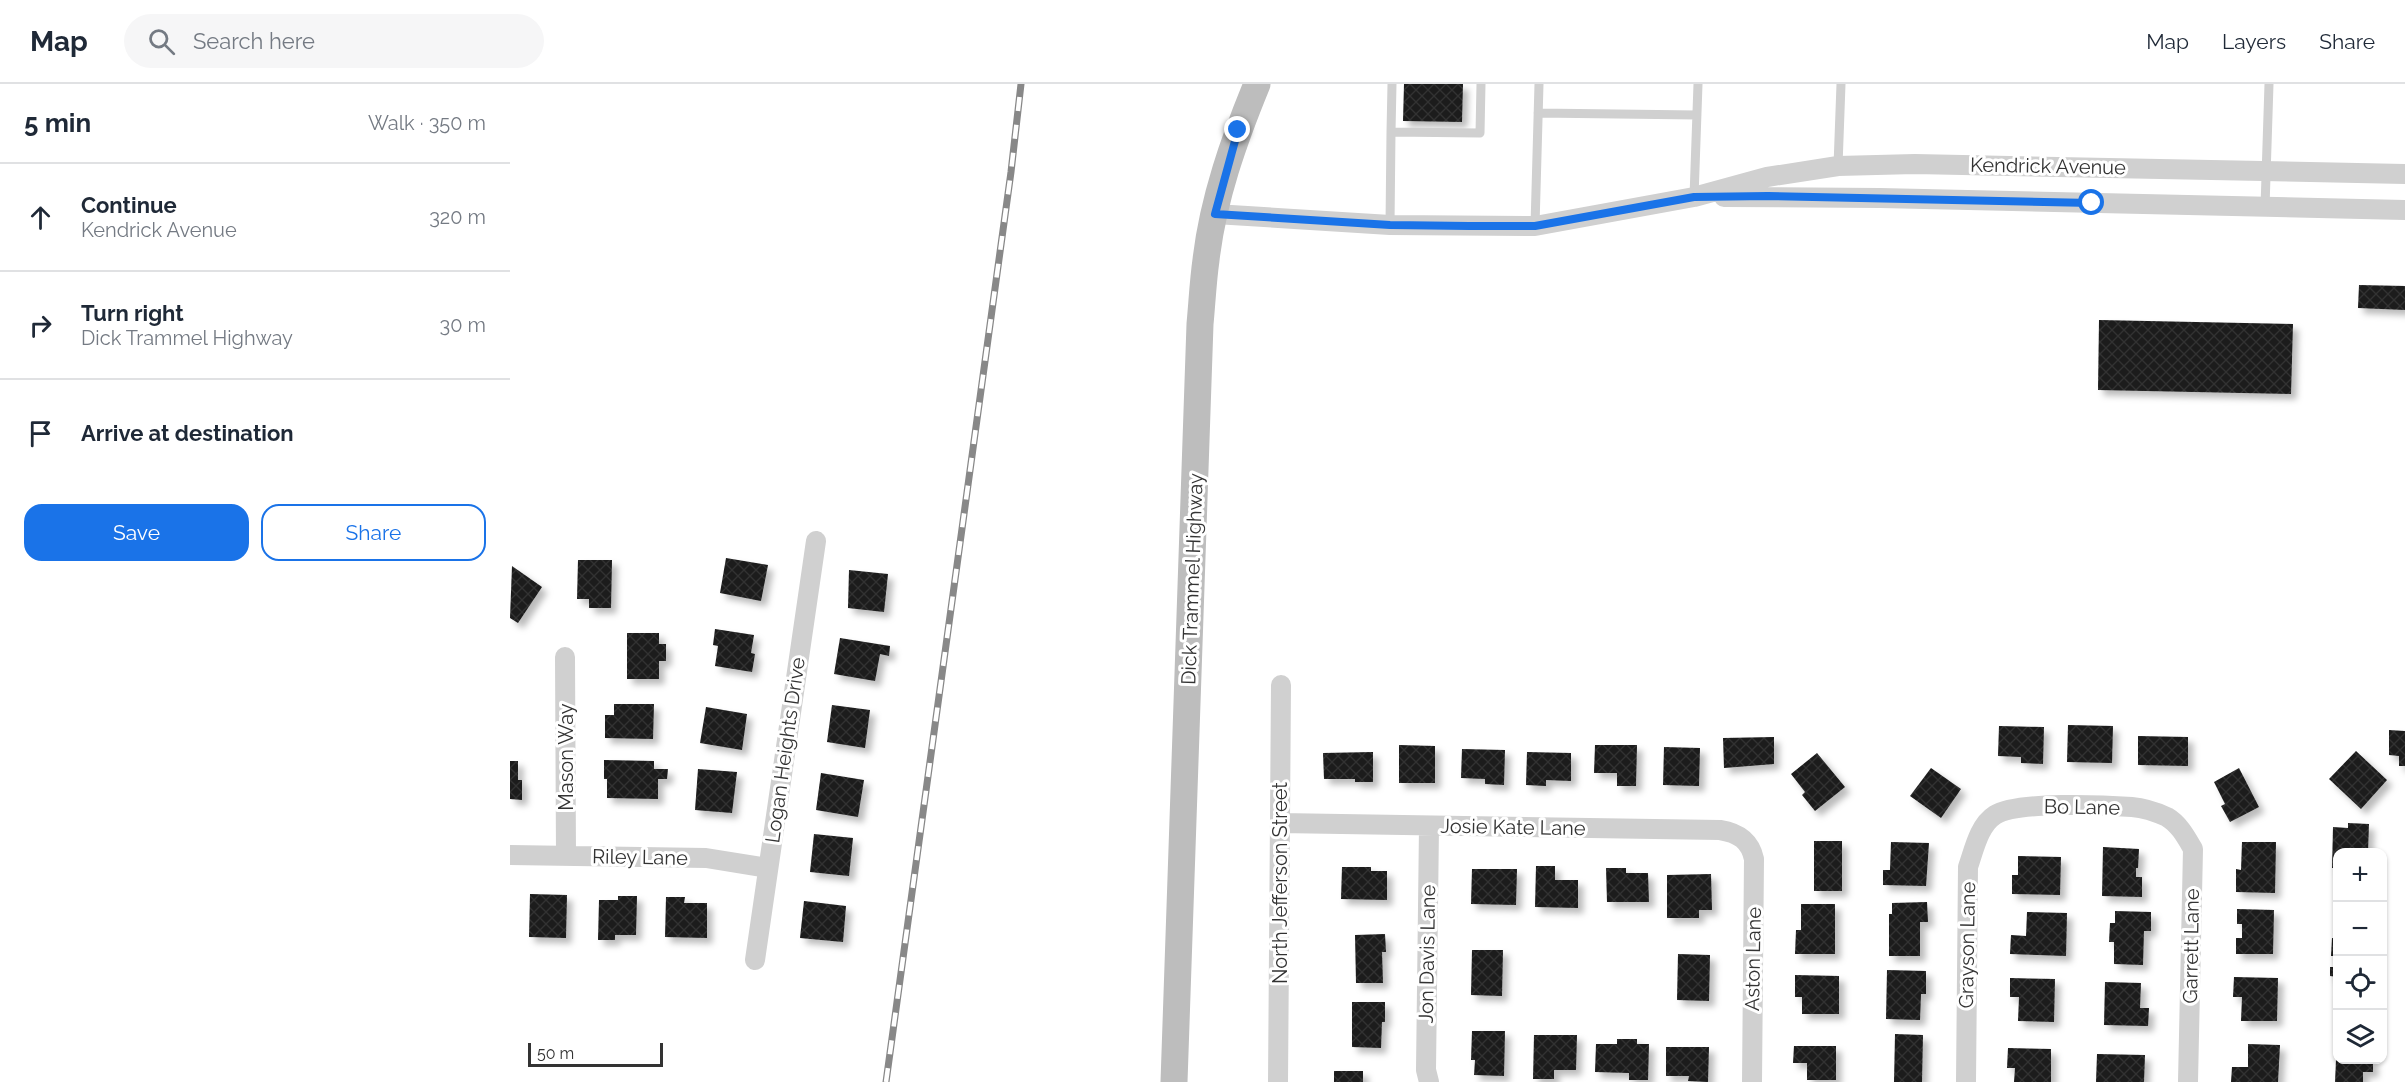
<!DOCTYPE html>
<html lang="en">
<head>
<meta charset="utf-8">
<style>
  :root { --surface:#fff; --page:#f6f6f7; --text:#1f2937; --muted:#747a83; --line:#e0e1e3; --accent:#1a73e8 }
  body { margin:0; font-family:Raleway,sans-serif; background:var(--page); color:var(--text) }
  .controls { position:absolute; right:18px; bottom:18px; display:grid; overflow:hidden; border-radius:12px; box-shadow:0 2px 4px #0004 }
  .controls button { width:54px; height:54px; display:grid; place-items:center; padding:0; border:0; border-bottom:2px solid var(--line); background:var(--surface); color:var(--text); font:30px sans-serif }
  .scale { position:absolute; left:18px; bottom:15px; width:135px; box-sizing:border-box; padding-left:6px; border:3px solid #333; border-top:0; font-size:16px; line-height:21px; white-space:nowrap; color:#333; -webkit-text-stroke:4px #fff; paint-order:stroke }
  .stop { position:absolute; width:18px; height:18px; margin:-14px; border:4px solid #1a73e8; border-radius:50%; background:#fff }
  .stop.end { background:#1a73e8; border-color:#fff; box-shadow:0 2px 6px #0008 }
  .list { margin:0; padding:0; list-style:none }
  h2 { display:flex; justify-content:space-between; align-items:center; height:78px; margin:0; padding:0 24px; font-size:26px }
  h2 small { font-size:20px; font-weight:400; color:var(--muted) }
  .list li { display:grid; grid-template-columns:39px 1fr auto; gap:18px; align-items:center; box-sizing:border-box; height:108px; padding:0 24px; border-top:2px solid var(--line) }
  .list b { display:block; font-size:22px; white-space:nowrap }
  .list p { margin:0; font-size:20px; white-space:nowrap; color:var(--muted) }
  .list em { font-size:20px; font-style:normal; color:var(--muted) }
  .actions { display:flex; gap:12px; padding:18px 24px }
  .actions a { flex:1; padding:14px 0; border:2px solid var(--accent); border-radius:18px; text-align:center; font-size:21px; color:var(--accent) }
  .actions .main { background:var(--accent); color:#fff }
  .icon { flex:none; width:33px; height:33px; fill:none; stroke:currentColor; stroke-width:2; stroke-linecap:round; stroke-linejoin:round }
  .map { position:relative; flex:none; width:1895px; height:998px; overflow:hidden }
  header { display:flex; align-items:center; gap:36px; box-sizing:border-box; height:84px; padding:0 30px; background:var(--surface); border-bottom:2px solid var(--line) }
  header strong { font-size:28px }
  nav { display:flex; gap:33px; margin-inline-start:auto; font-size:21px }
  .search { width:420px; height:54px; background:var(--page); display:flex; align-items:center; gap:15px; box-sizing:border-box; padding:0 21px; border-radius:33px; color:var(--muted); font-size:22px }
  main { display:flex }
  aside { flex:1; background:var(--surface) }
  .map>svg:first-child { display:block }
  .building { fill:url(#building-cross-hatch); filter:url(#shadow) }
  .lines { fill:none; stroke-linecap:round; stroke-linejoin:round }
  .lane { stroke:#d0d0d0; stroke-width:9 }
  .street { stroke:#d0d0d0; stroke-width:20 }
  .secondary { stroke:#bdbdbd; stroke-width:27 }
  .rail-casing { stroke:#888; stroke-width:7 }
  .rail { stroke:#fff; stroke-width:4.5; stroke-dasharray:14; stroke-linecap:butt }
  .route { stroke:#1a73e8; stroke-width:8 }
  .labels { text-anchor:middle; stroke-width:6; stroke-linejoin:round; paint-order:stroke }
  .street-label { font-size:20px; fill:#333; stroke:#fff }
</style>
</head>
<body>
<header>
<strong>Map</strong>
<div class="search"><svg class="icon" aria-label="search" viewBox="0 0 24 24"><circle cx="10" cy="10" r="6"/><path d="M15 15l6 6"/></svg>Search here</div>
<nav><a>Map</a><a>Layers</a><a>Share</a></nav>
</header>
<main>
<aside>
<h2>5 min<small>Walk · 350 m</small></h2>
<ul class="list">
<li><svg class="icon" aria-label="ahead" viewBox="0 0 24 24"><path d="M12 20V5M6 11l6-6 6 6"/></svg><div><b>Continue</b><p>Kendrick Avenue</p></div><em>320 m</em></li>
<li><svg class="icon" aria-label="right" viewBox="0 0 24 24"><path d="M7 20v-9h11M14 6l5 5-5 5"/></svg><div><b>Turn right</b><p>Dick Trammel Highway</p></div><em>30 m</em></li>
<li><svg class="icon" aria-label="arrive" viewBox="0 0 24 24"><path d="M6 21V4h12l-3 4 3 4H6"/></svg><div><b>Arrive at destination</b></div></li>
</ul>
<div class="actions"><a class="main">Save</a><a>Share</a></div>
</aside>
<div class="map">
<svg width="1895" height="998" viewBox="0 0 1895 998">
  <defs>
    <pattern id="building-cross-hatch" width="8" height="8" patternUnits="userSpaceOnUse" patternTransform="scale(1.5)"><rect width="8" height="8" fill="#1a1a1a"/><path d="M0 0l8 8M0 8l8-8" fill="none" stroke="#333"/></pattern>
    <filter id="shadow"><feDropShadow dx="5.5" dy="5.5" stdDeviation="3" flood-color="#0004"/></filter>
  </defs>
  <rect width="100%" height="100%" fill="#fff"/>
  <!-- building -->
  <path class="building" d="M 894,0 L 953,0 L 952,38 L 893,37 Z
    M 1849,201 L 1895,202 L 1895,226 L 1848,224 Z
    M 1589,236 L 1783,240 L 1781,310 L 1588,306 Z
    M 216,474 L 258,481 L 251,517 L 210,509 Z
    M 68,476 L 102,476 L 101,524 L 79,524 L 79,515 L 67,515 Z
    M 2,482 L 32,503 L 8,539 L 0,534 Z
    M 339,486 L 378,490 L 374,528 L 338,524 Z
    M 205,545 L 244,551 L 241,569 L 245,570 L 242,588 L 205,582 L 208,562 L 203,561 Z
    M 117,549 L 149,549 L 149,560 L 156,560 L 156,577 L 149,577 L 149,595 L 117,595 Z
    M 330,554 L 380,562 L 379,572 L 370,570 L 365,597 L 324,590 Z
    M 104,620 L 144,620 L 143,655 L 95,654 L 95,631 L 104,631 Z
    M 322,621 L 360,626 L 355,664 L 317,658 Z
    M 196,623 L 237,630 L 232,666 L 190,659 Z
    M 1558,641 L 1603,642 L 1602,679 L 1557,678 Z
    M 1489,642 L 1534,643 L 1533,680 L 1511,679 L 1511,673 L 1488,672 Z
    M 1879,646 L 1895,647 L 1895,682 L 1889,682 L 1889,672 L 1879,671 Z
    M 1628,652 L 1678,653 L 1678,682 L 1628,681 Z
    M 1264,653 L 1264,680 L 1214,684 L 1213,654 Z
    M 889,661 L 925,662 L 925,699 L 889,699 Z
    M 1085,661 L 1127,661 L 1126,702 L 1107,702 L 1107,689 L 1084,689 Z
    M 1154,663 L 1190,664 L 1189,702 L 1153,701 Z
    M 952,665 L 995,666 L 994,701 L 975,700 L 975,695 L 951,694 Z
    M 1846,667 L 1877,696 L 1851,725 L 1819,695 Z
    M 863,668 L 863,698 L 845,698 L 845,695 L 814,695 L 813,669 Z
    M 1017,668 L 1061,669 L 1061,697 L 1036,696 L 1036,702 L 1016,701 Z
    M 1307,669 L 1335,703 L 1305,727 L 1292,711 L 1295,708 L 1281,690 Z
    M 94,676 L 144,677 L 144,685 L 158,685 L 157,695 L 148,695 L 148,715 L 97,714 L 97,695 L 94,695 Z
    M 0,677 L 8,677 L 8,696 L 12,696 L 12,716 L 0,715 Z
    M 1421,684 L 1451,705 L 1431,734 L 1400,712 Z
    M 1729,684 L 1749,723 L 1720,738 L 1711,722 L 1715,720 L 1704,698 Z
    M 188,685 L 227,688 L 222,729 L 185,726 Z
    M 311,689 L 354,696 L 348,733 L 306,726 Z
    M 1838,739 L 1859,740 L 1858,768 L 1828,768 L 1828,784 L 1822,784 L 1823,743 L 1838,744 Z
    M 304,750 L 343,754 L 339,792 L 300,788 Z
    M 1304,757 L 1332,757 L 1332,807 L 1304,807 Z
    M 1381,758 L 1419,759 L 1416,802 L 1373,801 L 1373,786 L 1380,786 Z
    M 1732,758 L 1766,758 L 1765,809 L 1726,808 L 1726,785 L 1731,786 Z
    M 1593,763 L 1629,765 L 1628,784 L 1626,784 L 1626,793 L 1632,793 L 1632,813 L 1592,812 Z
    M 1508,772 L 1551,773 L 1550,811 L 1502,810 L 1502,791 L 1508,791 Z
    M 1026,782 L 1045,782 L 1045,796 L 1068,796 L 1068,824 L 1025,823 Z
    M 832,783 L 861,783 L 861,787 L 877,787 L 877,816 L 831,815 Z
    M 1096,784 L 1116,784 L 1116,789 L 1138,789 L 1139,818 L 1097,818 Z
    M 962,785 L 1007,785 L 1006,821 L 961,820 Z
    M 1201,790 L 1202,826 L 1189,826 L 1189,834 L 1157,834 L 1157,791 Z
    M 20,810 L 57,811 L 56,854 L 19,853 Z
    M 108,812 L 127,812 L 126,851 L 105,851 L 105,856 L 88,856 L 89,816 L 108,816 Z
    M 156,813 L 175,813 L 174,819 L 197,819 L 197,854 L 155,853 Z
    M 1826,815 L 1828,815 L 1828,838 L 1825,838 Z
    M 294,817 L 336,822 L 333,858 L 290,854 Z
    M 1417,818 L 1418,838 L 1410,838 L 1410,872 L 1379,872 L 1379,830 L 1382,830 L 1382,819 Z
    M 1291,820 L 1325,820 L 1325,870 L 1285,870 L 1286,846 L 1291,846 Z
    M 1727,825 L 1764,826 L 1763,870 L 1726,870 L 1726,854 L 1732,854 L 1732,840 L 1727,840 Z
    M 1605,827 L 1641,828 L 1641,847 L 1634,847 L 1633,881 L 1604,880 L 1604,858 L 1599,858 L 1600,839 L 1605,839 Z
    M 1517,828 L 1557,829 L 1556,872 L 1500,870 L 1501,851 L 1516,852 Z
    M 875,850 L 876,868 L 872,868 L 873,899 L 846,899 L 845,851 Z
    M 1822,854 L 1828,854 L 1828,872 L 1821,872 Z
    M 962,866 L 993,866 L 992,912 L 961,911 Z
    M 1168,870 L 1200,871 L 1199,917 L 1167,916 Z
    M 1820,883 L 1828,883 L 1828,893 L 1820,892 Z
    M 1377,886 L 1416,887 L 1416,910 L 1411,910 L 1410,936 L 1376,935 Z
    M 1285,891 L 1329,892 L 1329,930 L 1292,930 L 1292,913 L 1285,913 Z
    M 1724,893 L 1768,894 L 1767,937 L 1731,937 L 1732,913 L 1723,913 Z
    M 1500,894 L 1545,895 L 1544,938 L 1508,937 L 1509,913 L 1500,913 Z
    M 1595,898 L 1631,899 L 1630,924 L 1639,924 L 1638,942 L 1594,941 Z
    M 1823,909 L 1828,909 L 1828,946 L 1823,946 Z
    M 842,918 L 875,918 L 875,938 L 872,938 L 871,964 L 842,963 Z
    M 962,947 L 995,947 L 994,992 L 964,991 L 965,976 L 961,976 Z
    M 1385,950 L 1413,951 L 1412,998 L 1384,998 Z
    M 1024,951 L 1067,951 L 1066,986 L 1044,986 L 1044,995 L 1023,995 Z
    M 1107,955 L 1127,955 L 1127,960 L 1139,960 L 1138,996 L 1119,996 L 1119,989 L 1085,988 L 1086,960 L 1107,960 Z
    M 1738,960 L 1770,961 L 1768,998 L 1721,998 L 1722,983 L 1738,983 Z
    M 1284,962 L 1326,962 L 1326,996 L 1297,996 L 1297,979 L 1283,979 Z
    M 1156,963 L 1199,963 L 1198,998 L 1178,997 L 1179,992 L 1156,992 Z
    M 1498,964 L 1541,965 L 1541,998 L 1504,998 L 1505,984 L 1497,984 Z
    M 1587,970 L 1635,971 L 1634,998 L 1586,998 Z
    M 1826,976 L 1863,976 L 1863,988 L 1853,988 L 1853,998 L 1825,998 Z
    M 824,987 L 853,987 L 853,998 L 824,998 Z"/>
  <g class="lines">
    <!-- lane -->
    <path class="lane" d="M 1028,29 L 1187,31
      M 881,48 L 882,0
      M 1328,82 L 1331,0
      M 1184,113 L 1188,0
      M 1755,123 L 1759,0
      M 880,141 L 881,48 L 970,49 L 971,0
      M 1025,142 L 1029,0"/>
    <!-- street -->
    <path class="street" d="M 1214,113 L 1370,114 L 1895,126
      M 705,130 L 880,141 L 1025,142 L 1184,113 L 1257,93 L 1328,82 L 1405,80 L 1895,90
      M 55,573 L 56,772
      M 770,739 L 1210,746 C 1229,749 1240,757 1244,775 L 1242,998
      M 919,742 L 916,986 L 919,998
      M 0,771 L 196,774 L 258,784
      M 245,876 L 306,457
      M 768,998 L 771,601
      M 1456,998 L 1458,783 C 1464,766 1469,741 1485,731 C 1507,717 1594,721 1622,723 C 1634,724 1646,728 1657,733 C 1669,740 1676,753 1683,765 L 1678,998"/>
    <!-- secondary -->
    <path class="secondary" d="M 664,998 L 690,240 C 692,219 693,197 696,176 C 703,115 724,56 747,0"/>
    <defs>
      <path id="rail" d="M 376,998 L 501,88 L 511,0"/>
    </defs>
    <!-- rail casing -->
    <use href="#rail" class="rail-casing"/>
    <!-- rail -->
    <use href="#rail" class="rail"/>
  </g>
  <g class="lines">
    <!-- route -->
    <path class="route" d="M 728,46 L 705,130 L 880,141 L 959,142 L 1025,142 L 1184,113 L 1258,112 L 1582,119"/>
  </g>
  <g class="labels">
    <!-- street labels -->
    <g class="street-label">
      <text transform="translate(1538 82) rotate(1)" y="7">Kendrick Avenue</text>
      <text transform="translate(682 495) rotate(-88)" y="7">Dick Trammel Highway</text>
      <text transform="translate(275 666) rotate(-82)" y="7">Logan Heights Drive</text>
      <text transform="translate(56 673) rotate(-90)" y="7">Mason Way</text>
      <text transform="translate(1572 723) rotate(1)" y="7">Bo Lane</text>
      <text transform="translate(1003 743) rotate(1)" y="7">Josie Kate Lane</text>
      <text transform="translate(130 773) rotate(1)" y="7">Riley Lane</text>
      <text transform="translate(770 799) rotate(-90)" y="7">North Jefferson Street</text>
      <text transform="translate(1457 861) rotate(-89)" y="7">Grayson Lane</text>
      <text transform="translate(1681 862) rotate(-89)" y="7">Garrett Lane</text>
      <text transform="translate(917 870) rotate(-89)" y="7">Jon Davis Lane</text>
      <text transform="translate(1243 875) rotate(-89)" y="7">Aston Lane</text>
    </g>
  </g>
</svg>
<div class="controls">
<button>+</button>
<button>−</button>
<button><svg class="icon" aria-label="locate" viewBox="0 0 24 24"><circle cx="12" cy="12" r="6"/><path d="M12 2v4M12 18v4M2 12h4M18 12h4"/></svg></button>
<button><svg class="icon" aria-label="layers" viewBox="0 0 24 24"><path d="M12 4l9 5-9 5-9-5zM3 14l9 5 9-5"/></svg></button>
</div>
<div class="scale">50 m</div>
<div class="stop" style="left:1582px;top:119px"></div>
<div class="stop end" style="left:728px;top:46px"></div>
</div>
</main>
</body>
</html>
